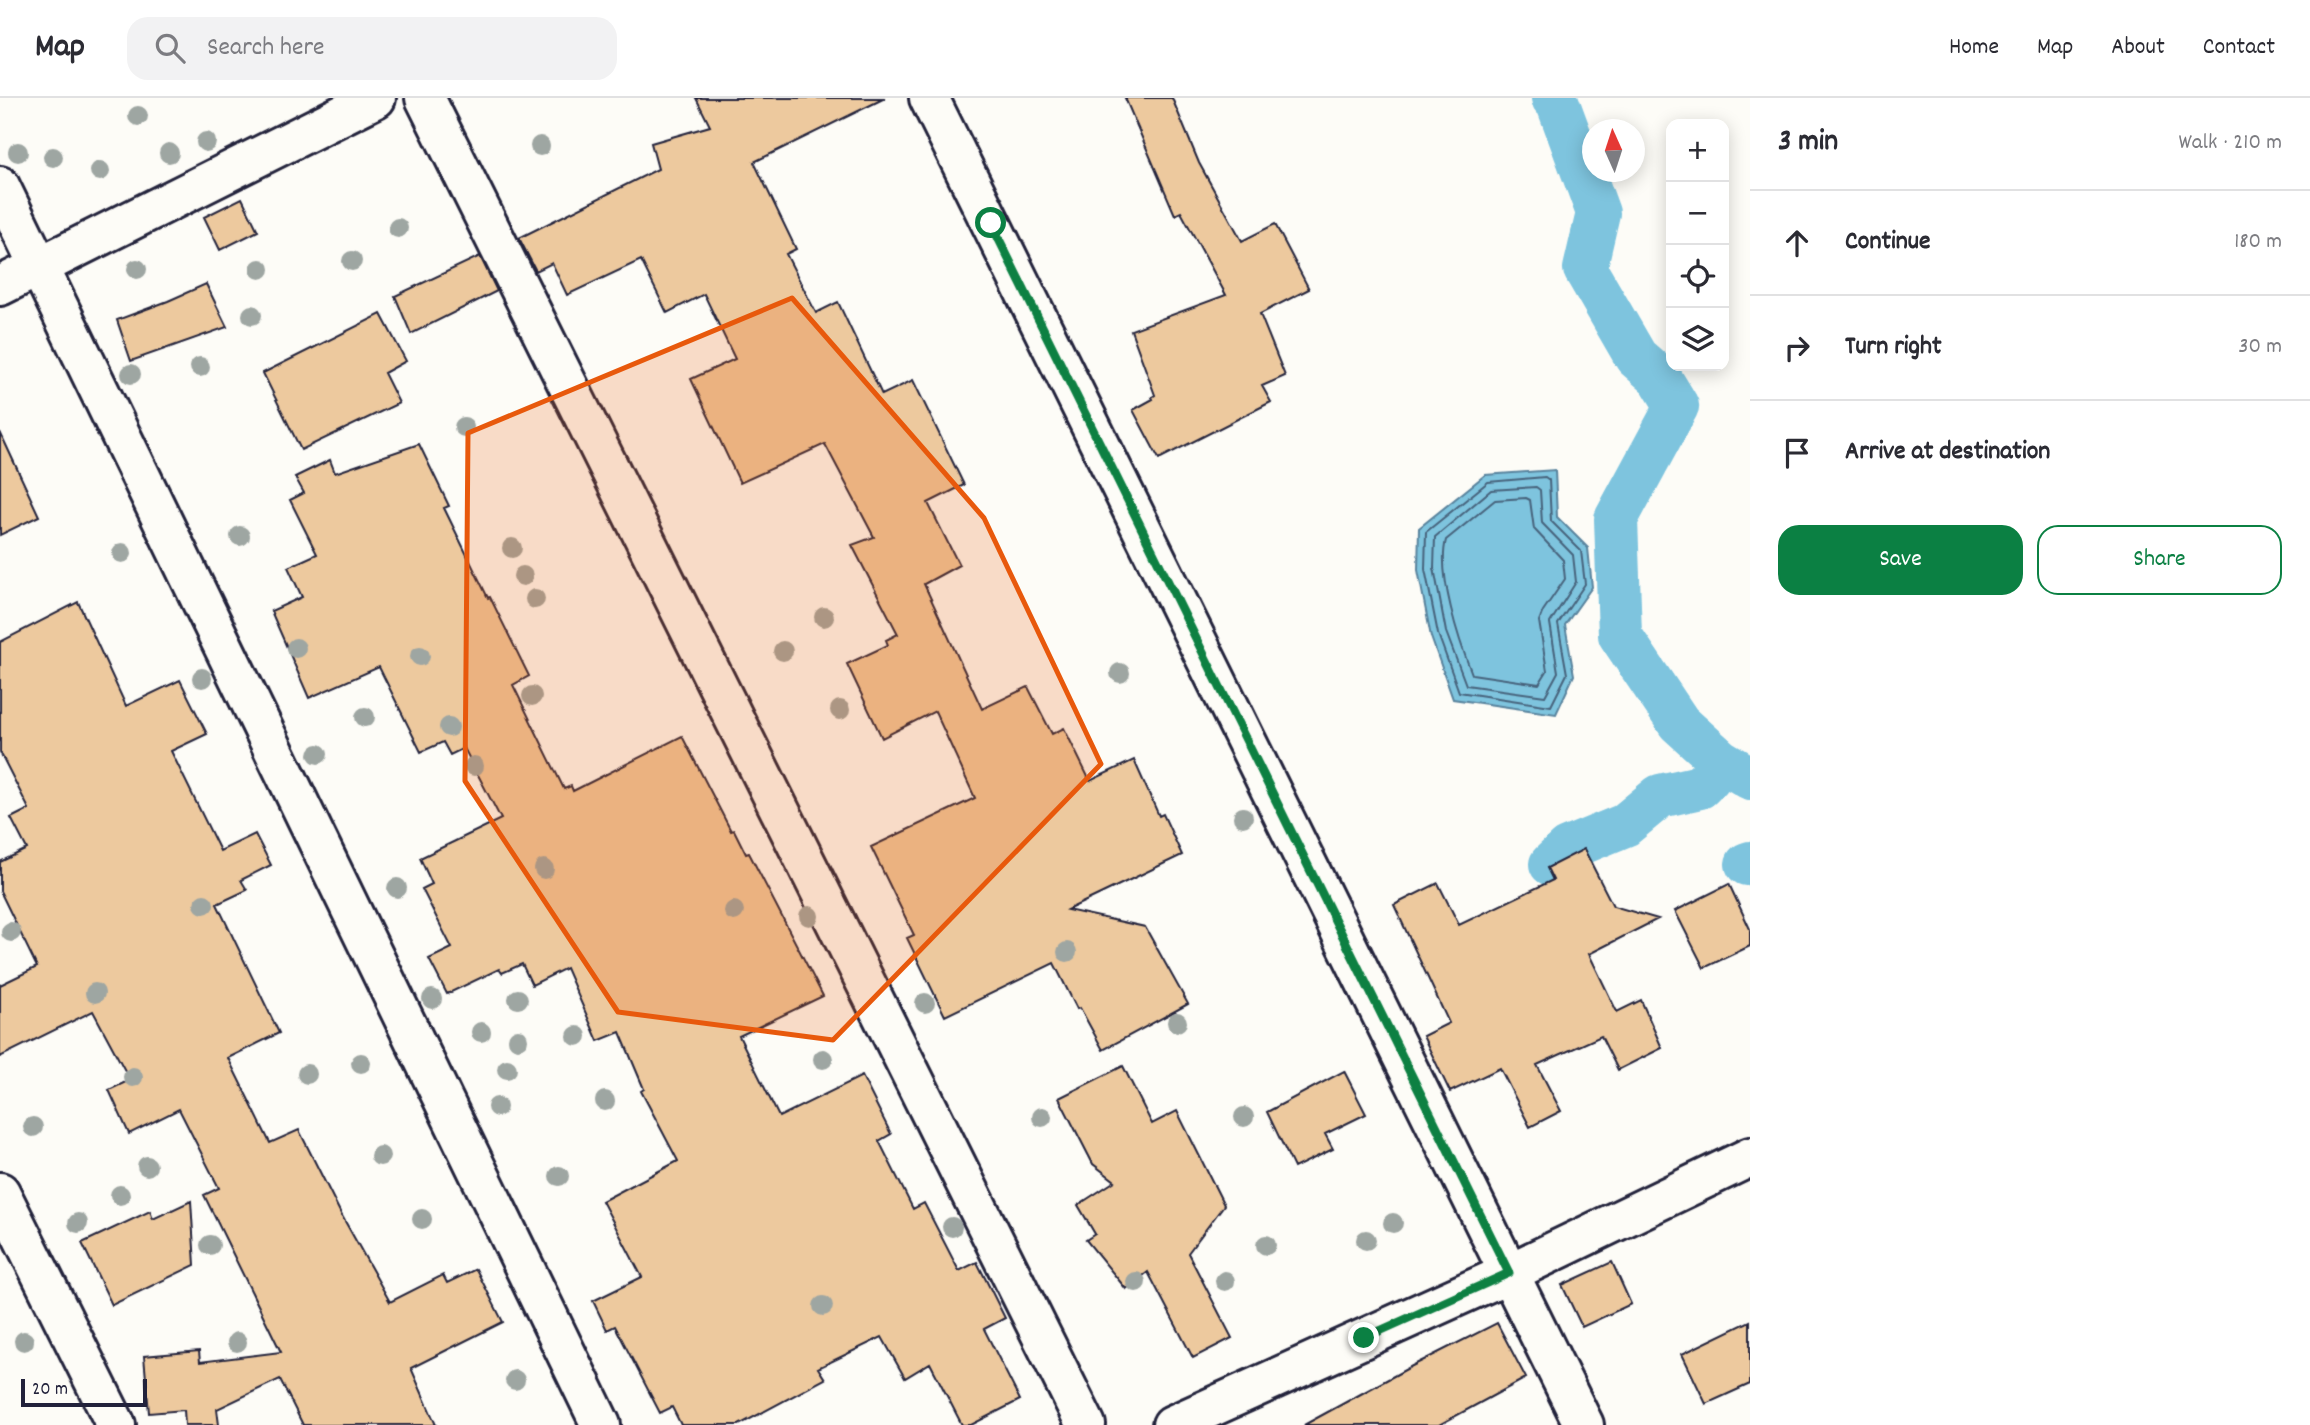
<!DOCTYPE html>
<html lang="en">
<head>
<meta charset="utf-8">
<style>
  :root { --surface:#fff; --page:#f2f2f3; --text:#2b2b33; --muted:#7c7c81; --line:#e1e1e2; --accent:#0b8043 }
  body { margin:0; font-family:Dekko,sans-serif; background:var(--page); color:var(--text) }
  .controls { position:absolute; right:21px; top:21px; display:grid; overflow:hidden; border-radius:14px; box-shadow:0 4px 18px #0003 }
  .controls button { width:63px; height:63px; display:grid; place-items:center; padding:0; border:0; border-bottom:2px solid var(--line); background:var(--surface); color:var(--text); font:35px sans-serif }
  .compass { position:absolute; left:1582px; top:21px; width:63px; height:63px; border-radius:50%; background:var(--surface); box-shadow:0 4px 18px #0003; rotate:357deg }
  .scale { position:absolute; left:21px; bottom:18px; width:126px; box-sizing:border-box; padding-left:7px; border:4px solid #22223b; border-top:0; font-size:19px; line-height:24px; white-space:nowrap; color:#22223b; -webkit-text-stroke:5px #fdfcf7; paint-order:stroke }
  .stop { position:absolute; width:21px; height:21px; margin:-16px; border:5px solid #0b8043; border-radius:50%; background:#fff }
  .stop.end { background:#0b8043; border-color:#fff; box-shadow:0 2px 7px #0008 }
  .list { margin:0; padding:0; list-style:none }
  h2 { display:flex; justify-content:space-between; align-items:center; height:91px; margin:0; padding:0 28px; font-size:30px }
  h2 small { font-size:23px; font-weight:400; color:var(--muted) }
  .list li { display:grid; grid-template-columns:46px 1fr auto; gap:21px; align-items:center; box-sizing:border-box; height:105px; padding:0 28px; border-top:2px solid var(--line) }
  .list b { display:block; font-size:26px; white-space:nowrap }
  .list em { font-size:23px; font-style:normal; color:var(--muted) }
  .actions { display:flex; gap:14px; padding:21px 28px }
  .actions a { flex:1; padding:16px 0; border:2px solid var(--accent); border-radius:21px; text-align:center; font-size:24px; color:var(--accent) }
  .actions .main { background:var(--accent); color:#fff }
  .icon { flex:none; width:38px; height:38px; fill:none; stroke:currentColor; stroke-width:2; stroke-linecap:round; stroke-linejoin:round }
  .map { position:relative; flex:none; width:1750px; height:1327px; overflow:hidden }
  header { display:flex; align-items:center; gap:42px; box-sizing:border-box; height:98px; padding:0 35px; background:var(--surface); border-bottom:2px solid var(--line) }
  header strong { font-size:33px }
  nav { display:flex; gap:38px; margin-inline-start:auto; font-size:24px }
  .search { width:490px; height:63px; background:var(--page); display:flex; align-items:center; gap:18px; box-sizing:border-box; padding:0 24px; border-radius:21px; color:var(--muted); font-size:26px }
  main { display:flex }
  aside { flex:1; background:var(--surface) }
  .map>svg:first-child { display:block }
  .water { fill:#7ec4de; stroke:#59839d; stroke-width:2 }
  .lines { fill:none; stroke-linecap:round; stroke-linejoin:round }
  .shore { stroke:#47637c; stroke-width:2 }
  .canal { stroke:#7ec4de; stroke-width:44 }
  .building { fill:#edc99e; stroke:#22223b; stroke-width:2 }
  .minor-casing { stroke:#22223b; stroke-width:44 }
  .minor { stroke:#fdfcf7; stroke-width:38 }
  .tree { fill:#9ea6a2 }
  .route { stroke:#0b8043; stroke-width:9 }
  .marked { fill:#e8590c; fill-opacity:0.2; stroke:#e8590c; stroke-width:5; stroke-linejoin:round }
</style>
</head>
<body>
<header>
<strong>Map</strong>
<div class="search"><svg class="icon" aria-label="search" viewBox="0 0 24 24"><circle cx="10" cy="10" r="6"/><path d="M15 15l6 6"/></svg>Search here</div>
<nav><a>Home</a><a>Map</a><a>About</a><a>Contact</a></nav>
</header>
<main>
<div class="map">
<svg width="1750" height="1327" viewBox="0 0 1750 1327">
  <rect width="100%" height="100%" fill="#fdfcf7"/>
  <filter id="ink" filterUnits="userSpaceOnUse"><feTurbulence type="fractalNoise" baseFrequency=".0143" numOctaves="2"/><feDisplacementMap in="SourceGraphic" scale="14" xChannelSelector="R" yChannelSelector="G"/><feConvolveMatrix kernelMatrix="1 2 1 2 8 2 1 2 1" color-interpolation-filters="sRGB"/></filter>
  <g filter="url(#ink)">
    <!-- water -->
    <path class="water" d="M 1555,372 L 1557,419 L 1588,450 L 1592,489 L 1565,527 L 1574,577 L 1556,616 L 1453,601 L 1431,539 L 1418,472 L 1419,430 L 1485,377 Z"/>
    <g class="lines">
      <!-- shore -->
      <path class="shore" d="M 1545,379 L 1549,382 L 1551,423 L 1581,453 L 1585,486 L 1558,526 L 1567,576 L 1551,608 L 1459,594 L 1438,536 L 1425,471 L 1426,434 L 1488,384 Z
        M 1536,389 L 1540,392 L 1542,425 L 1573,457 L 1576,484 L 1550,525 L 1558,574 L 1545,598 L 1466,587 L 1446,534 L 1434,470 L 1435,439 L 1491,392 Z
        M 1526,400 L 1530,402 L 1534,431 L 1563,462 L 1565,481 L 1543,513 L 1539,523 L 1547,573 L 1539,586 L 1472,576 C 1459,543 1437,476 1446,442 L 1495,402 Z"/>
      <!-- canal -->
      <path class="canal" d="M 1553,0 L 1557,3 L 1598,115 L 1585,171 L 1636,259 L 1660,280 L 1677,308 L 1616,421 L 1620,537 L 1679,625 L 1720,662 L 1750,680
        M 1551,766 L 1567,751 L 1625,727 L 1660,698 L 1700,689 L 1709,680 L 1720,662
        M 1747,766 L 1750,765"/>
    </g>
    <!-- building -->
    <path class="building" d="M 696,0 L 885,0 L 754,64 L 796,151 L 786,156 L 816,215 L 838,204 L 882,297 L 913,282 L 964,387 L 928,405 L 959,467 L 924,486 L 982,611 L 1028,589 L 1052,636 L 1064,630 L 1090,683 L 1134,662 L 1159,718 L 1163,716 L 1182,757 L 1067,812 L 1145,829 L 1188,906 L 1103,952 L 1080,910 L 1077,911 L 1054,865 L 945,918 L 907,840 L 914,837 L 871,749 L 975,700 L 935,613 L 882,640 L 847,566 L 888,547 L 886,542 L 898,536 L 852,447 L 874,439 L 825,346 L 740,385 L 691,281 L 735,261 L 704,196 L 667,215 L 641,162 L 567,197 L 552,165 L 536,173 L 519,140 L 658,71 L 651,45 L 710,28 Z
      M 1125,0 L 1172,0 L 1199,65 L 1242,143 L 1275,126 L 1309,191 L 1260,216 L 1285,278 L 1262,288 L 1271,304 L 1159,361 L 1133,312 L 1153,301 L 1152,299 L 1155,297 L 1131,232 L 1226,197 L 1181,114 L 1175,117 Z
      M 242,100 L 258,133 L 220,152 L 204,119 Z
      M 480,158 L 497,193 L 411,236 L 395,198 Z
      M 206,186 L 227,229 L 131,263 L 117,222 L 168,203 Z
      M 381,216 L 406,263 L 384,275 L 399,305 L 301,352 L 263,275 Z
      M 0,334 L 39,418 L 0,437 Z
      M 419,346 L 449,408 L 444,410 L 488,500 L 490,499 L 529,578 L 513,587 L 564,691 L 571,688 L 573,693 L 682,638 L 731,733 L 734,732 L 746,756 L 749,755 L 823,898 L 739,938 L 779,1019 L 862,978 L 891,1036 L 879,1043 L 913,1111 L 924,1105 L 959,1173 L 977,1164 L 1005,1220 L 984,1231 L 1020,1302 L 971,1327 L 962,1327 L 930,1265 L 905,1280 L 882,1239 L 818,1270 L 825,1281 L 739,1327 L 681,1327 L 672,1309 L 660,1315 L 615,1228 L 607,1232 L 593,1203 L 642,1179 L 602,1103 L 678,1063 L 641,993 L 644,991 L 620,934 L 598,943 L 566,870 L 532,887 L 522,866 L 502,875 L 499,871 L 447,896 L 429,861 L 452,850 L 422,791 L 432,786 L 420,760 L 501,721 L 464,650 L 450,657 L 443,644 L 421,654 L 379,569 L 309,600 L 271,513 L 302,499 L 288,469 L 317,456 L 290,402 L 304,395 L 295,379 L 330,362 L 335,375 Z
      M 78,504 L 126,608 L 180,582 L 207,636 L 171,653 L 220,753 L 255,736 L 271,767 L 241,782 L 247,792 L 217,806 L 279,935 L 228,960 L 270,1045 L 299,1032 L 341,1116 L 390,1204 L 443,1177 L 447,1185 L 476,1171 L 503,1224 L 411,1270 L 436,1327 L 303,1327 L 280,1281 L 217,1311 L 219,1327 L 185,1327 L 184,1312 L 149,1315 L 144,1258 L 199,1253 L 200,1264 L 281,1254 L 204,1097 L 219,1090 L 179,1011 L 129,1036 L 109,992 L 130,982 L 93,913 L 0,959 L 0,887 L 37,869 L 0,793 L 0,764 L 27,751 L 11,720 L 29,711 L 0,654 L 0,544 Z
      M 1584,751 L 1613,808 L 1658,821 L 1589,856 L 1617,914 L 1641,902 L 1662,950 L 1618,972 L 1601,938 L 1537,967 L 1561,1013 L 1530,1029 L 1500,970 L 1450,994 L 1423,938 L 1449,925 L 1394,807 L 1438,785 L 1459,827 L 1553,782 L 1547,770 Z
      M 1729,786 L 1750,831 L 1750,848 L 1704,870 L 1675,813 Z
      M 1123,968 L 1152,1026 L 1177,1013 L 1224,1107 L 1188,1155 L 1232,1240 L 1193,1260 L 1148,1174 L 1126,1191 L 1086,1142 L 1095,1136 L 1078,1107 L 1115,1083 L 1093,1066 L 1059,1000 Z
      M 1344,973 L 1366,1016 L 1325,1036 L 1333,1051 L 1294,1070 L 1267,1014 Z
      M 191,1103 L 195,1167 L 112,1207 L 82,1145 L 150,1113 L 153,1121 Z
      M 1612,1164 L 1631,1206 L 1582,1229 L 1562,1187 Z
      M 1750,1223 L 1750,1286 L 1706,1306 L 1682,1256 Z
      M 1497,1225 L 1526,1280 L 1439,1327 L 1304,1327 L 1412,1268 Z"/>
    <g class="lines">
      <defs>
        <path id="minor" d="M 425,0 L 1086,1327
          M 929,0 L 1584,1327
          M 0,88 L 601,1327
          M 0,188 L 376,0
          M 0,1094 L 116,1327
          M 1172,1327 L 1509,1175 L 1750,1059"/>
      </defs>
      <!-- minor casing -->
      <use href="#minor" class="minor-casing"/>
      <!-- minor -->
      <use href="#minor" class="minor"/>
    </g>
    <!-- trees -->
    <g class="tree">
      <circle cx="138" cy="18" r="10"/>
      <circle cx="206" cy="44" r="10"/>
      <circle cx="540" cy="48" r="10"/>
      <circle cx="18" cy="54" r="10"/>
      <circle cx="169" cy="55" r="10"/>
      <circle cx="53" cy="59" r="10"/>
      <circle cx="100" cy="73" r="10"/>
      <circle cx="398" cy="130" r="10"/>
      <circle cx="352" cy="163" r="10"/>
      <circle cx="137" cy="171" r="10"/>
      <circle cx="260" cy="171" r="10"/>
      <circle cx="252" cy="217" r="10"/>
      <circle cx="200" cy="269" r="10"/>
      <circle cx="131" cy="276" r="10"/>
      <circle cx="464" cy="329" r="10"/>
      <circle cx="240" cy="438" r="10"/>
      <circle cx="512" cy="450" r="10"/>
      <circle cx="122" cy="455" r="10"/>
      <circle cx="523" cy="478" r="10"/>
      <circle cx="535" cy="501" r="10"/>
      <circle cx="824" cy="519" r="10"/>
      <circle cx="296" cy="550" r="10"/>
      <circle cx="783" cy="553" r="10"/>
      <circle cx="420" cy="558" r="10"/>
      <circle cx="1120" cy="575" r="10"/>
      <circle cx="202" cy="580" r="10"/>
      <circle cx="532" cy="598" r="10"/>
      <circle cx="840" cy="612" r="10"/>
      <circle cx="365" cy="619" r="10"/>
      <circle cx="449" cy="629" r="10"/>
      <circle cx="318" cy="656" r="10"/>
      <circle cx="474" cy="668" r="10"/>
      <circle cx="1243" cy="719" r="10"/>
      <circle cx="544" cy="771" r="10"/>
      <circle cx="397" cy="790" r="10"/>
      <circle cx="204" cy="806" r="10"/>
      <circle cx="734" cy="813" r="10"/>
      <circle cx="809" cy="818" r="10"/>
      <circle cx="11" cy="834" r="10"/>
      <circle cx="1067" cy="854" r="10"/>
      <circle cx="95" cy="895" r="10"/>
      <circle cx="432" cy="901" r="10"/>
      <circle cx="518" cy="901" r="10"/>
      <circle cx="925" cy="905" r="10"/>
      <circle cx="1177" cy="924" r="10"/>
      <circle cx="481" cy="934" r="10"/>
      <circle cx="577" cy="938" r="10"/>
      <circle cx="518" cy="941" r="10"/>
      <circle cx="823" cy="961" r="10"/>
      <circle cx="361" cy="965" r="10"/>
      <circle cx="507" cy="971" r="10"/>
      <circle cx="307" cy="976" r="10"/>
      <circle cx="133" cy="979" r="10"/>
      <circle cx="605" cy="1003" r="10"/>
      <circle cx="497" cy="1009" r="10"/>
      <circle cx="1042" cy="1019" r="10"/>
      <circle cx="1244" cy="1019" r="10"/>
      <circle cx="33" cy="1029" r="10"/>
      <circle cx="380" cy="1058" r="10"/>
      <circle cx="147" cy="1068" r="10"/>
      <circle cx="559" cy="1078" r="10"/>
      <circle cx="120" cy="1097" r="10"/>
      <circle cx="422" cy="1121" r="10"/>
      <circle cx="78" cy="1125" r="10"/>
      <circle cx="1393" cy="1125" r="10"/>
      <circle cx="952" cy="1129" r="10"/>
      <circle cx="1366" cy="1142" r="10"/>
      <circle cx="210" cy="1147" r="10"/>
      <circle cx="1266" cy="1147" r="10"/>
      <circle cx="1225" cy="1183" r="10"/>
      <circle cx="1136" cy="1184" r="10"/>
      <circle cx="823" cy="1208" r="10"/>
      <circle cx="24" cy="1243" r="10"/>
      <circle cx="237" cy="1244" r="10"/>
      <circle cx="515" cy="1282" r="10"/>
    </g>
  </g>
  <g class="lines" filter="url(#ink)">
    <!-- route -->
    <path class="route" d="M 991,125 L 1509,1175 L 1364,1240"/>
  </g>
  <!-- marked area -->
  <path class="marked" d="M 792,200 L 984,420 L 1101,666 L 833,942 L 618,914 L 465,683 L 468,335 Z"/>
</svg>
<div class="controls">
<button>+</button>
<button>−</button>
<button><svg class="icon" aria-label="locate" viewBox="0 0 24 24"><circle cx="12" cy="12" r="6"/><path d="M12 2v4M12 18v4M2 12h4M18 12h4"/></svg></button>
<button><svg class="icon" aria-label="layers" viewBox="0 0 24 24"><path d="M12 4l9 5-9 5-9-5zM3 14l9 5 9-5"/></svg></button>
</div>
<svg class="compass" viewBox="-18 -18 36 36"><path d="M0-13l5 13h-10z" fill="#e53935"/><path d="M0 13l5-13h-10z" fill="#7c7c81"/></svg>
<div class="scale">20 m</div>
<div class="stop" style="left:991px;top:125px"></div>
<div class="stop end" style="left:1364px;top:1240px"></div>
</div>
<aside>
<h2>3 min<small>Walk · 210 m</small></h2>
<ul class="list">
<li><svg class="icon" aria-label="ahead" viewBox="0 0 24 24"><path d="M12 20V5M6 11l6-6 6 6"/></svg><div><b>Continue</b></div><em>180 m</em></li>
<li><svg class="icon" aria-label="right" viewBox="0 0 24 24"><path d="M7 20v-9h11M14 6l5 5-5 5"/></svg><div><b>Turn right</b></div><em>30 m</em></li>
<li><svg class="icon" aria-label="arrive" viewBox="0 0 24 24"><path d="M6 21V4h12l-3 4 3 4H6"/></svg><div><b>Arrive at destination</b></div></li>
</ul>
<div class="actions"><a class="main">Save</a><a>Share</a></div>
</aside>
</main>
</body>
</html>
